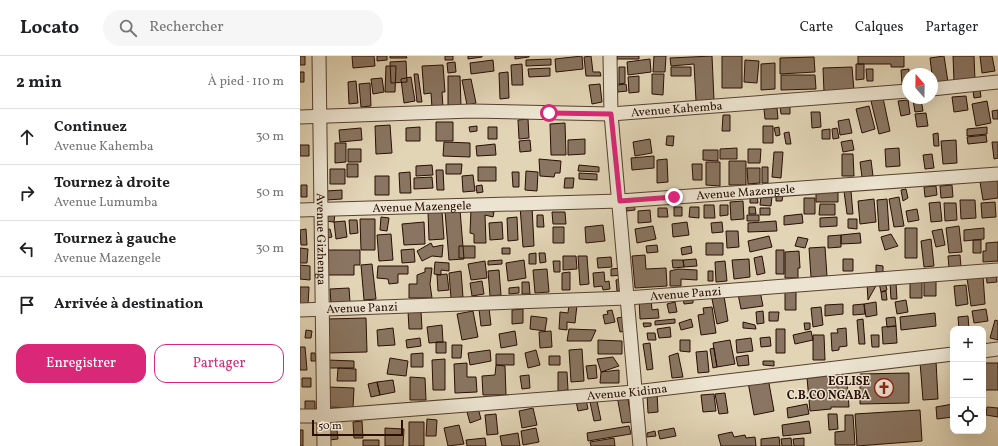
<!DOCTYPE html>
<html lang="fr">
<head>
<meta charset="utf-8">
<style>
  :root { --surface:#fff; --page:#f6f6f6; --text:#202124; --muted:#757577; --line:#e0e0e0; --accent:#db2777 }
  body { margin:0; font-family:Vollkorn,serif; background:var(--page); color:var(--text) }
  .controls { position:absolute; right:12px; bottom:12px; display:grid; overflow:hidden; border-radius:8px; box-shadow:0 4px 16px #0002 }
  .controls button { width:36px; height:36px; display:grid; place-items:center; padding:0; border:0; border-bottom:1px solid var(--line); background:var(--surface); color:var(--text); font:20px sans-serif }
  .compass { position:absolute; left:602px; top:12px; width:36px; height:36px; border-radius:50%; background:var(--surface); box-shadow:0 4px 16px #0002; rotate:340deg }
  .scale { position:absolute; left:12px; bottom:10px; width:91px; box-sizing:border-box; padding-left:4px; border:2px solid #290e04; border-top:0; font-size:11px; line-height:14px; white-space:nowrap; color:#290e04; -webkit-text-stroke:3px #ece4d0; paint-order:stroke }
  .stop { position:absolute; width:12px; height:12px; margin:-9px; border:3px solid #db2777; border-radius:50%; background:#fff }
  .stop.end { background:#db2777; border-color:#fff; box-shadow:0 1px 4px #0008 }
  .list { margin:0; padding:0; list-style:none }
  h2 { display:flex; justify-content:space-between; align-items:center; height:52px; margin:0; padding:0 16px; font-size:17px }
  h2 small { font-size:13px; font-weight:400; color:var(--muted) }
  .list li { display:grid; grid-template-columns:26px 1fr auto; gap:12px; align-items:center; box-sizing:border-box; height:56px; padding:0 16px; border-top:1px solid var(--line) }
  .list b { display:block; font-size:15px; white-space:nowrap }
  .list p { margin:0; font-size:13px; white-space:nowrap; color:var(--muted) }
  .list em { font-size:13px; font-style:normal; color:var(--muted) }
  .actions { display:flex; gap:8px; padding:12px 16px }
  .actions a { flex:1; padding:9px 0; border:1px solid var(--accent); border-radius:12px; text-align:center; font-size:14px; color:var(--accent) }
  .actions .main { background:var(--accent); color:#fff }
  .icon { flex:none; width:22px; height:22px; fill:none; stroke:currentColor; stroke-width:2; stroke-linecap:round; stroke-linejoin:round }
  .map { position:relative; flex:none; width:698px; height:390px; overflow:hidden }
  header { display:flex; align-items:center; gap:24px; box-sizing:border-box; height:56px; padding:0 20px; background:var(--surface); border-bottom:1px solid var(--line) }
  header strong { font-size:19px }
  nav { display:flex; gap:22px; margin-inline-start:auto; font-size:14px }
  .search { width:280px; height:36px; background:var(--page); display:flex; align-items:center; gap:10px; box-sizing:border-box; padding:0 14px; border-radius:22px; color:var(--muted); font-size:15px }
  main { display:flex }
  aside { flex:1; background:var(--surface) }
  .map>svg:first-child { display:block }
  .building { fill:#897561; stroke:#290e04 }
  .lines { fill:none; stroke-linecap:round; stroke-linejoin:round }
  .minor-casing { stroke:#574030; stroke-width:15 }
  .minor { stroke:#ece4d0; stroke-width:13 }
  .route { stroke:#db2777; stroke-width:5 }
  .labels { text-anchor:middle; stroke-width:3; stroke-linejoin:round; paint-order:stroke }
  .street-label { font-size:12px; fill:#290e04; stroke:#ece4d0 }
  .poi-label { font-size:12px; font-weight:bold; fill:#290e04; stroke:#ece4d0; text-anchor:end }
</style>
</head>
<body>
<header>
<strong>Locato</strong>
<div class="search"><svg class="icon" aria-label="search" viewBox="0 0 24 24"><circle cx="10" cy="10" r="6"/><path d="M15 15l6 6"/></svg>Rechercher</div>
<nav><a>Carte</a><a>Calques</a><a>Partager</a></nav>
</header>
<main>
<aside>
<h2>2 min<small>À pied · 110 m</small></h2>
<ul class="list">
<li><svg class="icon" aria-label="ahead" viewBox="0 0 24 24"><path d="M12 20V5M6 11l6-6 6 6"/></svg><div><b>Continuez</b><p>Avenue Kahemba</p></div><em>30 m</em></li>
<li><svg class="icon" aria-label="right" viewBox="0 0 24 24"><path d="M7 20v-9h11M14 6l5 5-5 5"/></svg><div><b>Tournez à droite</b><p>Avenue Lumumba</p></div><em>50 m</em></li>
<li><svg class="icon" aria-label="left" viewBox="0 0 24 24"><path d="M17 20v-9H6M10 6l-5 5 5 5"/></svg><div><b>Tournez à gauche</b><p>Avenue Mazengele</p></div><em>30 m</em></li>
<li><svg class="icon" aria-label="arrive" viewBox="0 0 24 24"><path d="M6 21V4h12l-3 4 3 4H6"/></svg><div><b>Arrivée à destination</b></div></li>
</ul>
<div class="actions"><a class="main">Enregistrer</a><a>Partager</a></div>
</aside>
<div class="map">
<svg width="698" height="390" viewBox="0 0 698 390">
  <rect width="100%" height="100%" fill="#e2d5b6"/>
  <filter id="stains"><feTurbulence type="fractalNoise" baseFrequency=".005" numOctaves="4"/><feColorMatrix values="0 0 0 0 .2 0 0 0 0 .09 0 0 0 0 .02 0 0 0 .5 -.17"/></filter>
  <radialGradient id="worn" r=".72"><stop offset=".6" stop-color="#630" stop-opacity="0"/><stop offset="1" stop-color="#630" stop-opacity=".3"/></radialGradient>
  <!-- building -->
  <path class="building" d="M 0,0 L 5,0 L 5,9 L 0,9 Z
    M 52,0 L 74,0 L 75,10 L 53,12 Z
    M 77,0 L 87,0 L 87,4 L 77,5 Z
    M 90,0 L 106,0 L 107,2 L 90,2 Z
    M 145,0 L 153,0 L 153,4 L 145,4 Z
    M 168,0 L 182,0 L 182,1 L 168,3 Z
    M 215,0 L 229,0 L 229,1 L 215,3 Z
    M 282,0 L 283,13 L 256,16 L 255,3 Z
    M 291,0 L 293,16 L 300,16 L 301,20 L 286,20 L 284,1 Z
    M 317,0 L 339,0 L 339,3 L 317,3 Z
    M 354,0 L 366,0 L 365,16 L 353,16 Z
    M 412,0 L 414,44 L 396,45 L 394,8 L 371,10 L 370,2 Z
    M 422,0 L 442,0 L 442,32 L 422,32 Z
    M 558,0 L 604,0 L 604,11 L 591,11 L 591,8 L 558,8 Z
    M 644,0 L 648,26 L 633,27 L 630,2 Z
    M 653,0 L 674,0 L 675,25 L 654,26 Z
    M 680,0 L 692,0 L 695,15 L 682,17 Z
    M 514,1 L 515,16 L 480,18 L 480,2 Z
    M 251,3 L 251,9 L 226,10 L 226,4 Z
    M 350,3 L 351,16 L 328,19 L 327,6 Z
    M 193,4 L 194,15 L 171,18 L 170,7 Z
    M 445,4 L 459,5 L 457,27 L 444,26 Z
    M 106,5 L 107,26 L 91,27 L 90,6 Z
    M 155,6 L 156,16 L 148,17 L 147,7 Z
    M 475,7 L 475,33 L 461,34 L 461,8 Z
    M 222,8 L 223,29 L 212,29 L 211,9 Z
    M 556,8 L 564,8 L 564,23 L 556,24 Z
    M 143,9 L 145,36 L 142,36 L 143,51 L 132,52 L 131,37 L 124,38 L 122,10 Z
    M 86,10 L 96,10 L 95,36 L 85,36 Z
    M 319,11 L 325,11 L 325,27 L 319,28 Z
    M 371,11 L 391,11 L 391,20 L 371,20 Z
    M 552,11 L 554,35 L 524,36 L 523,12 Z
    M 250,12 L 250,20 L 229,21 L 228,13 Z
    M 566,13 L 573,13 L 573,25 L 567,25 Z
    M 609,13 L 608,28 L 602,28 L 601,14 Z
    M 0,16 L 4,16 L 4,26 L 0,26 Z
    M 208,16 L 209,42 L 200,43 L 199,17 Z
    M 114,18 L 118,18 L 122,46 L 117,46 Z
    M 352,18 L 364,18 L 363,39 L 352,38 Z
    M 481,19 L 515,19 L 516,33 L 481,34 Z
    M 148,20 L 160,20 L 161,50 L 148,51 Z
    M 339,20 L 339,36 L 329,37 L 328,21 Z
    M 111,21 L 115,45 L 104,47 L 101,23 Z
    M 82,22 L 84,36 L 73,38 L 71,23 Z
    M 171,23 L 176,47 L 167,49 L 162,24 Z
    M 56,25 L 58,47 L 49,48 L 48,26 Z
    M 70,27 L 71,50 L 61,51 L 59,28 Z
    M 300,28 L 302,46 L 292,48 L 289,29 Z
    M 326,28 L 327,35 L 318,36 L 317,29 Z
    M 680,34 L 681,41 L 674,42 L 673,35 Z
    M 666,40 L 668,54 L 654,56 L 652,41 Z
    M 583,42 L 590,75 L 579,78 L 571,45 Z
    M 621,43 L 623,55 L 615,56 L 613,44 Z
    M 608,44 L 610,58 L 601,60 L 598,45 Z
    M 687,45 L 691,67 L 676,70 L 672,48 Z
    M 490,49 L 490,58 L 481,58 L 480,50 Z
    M 569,50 L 575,73 L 562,77 L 556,53 Z
    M 477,52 L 478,63 L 465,63 L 464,53 Z
    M 698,54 L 698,63 L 693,63 L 692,55 Z
    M 511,56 L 520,56 L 521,71 L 512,72 Z
    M 626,57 L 628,70 L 617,71 L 615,58 Z
    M 423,59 L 430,59 L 430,75 L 422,75 Z
    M 228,63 L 229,82 L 219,83 L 218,64 Z
    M 549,63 L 552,77 L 540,79 L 538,65 Z
    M 136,66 L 153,66 L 153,85 L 136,85 Z
    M 265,67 L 266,99 L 251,99 L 250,68 Z
    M 90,69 L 92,97 L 76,98 L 75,70 Z
    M 177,70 L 177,75 L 170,76 L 169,71 Z
    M 463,70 L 473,70 L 473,87 L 463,87 Z
    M 120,71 L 120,85 L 106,85 L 106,72 Z
    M 188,71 L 197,71 L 197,83 L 188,83 Z
    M 479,71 L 480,79 L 476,80 L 474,72 Z
    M 687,71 L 687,78 L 667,80 L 667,73 Z
    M 61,72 L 62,84 L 40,86 L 39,74 Z
    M 537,72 L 539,82 L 533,83 L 532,73 Z
    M 530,73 L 530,83 L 522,83 L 522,74 Z
    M 489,76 L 491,88 L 486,88 L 484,77 Z
    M 638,77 L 639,90 L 634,90 L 633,78 Z
    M 686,79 L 687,86 L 668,88 L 667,81 Z
    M 367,80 L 374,80 L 373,90 L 366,89 Z
    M 285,83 L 285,98 L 268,99 L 268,84 Z
    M 350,83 L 352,97 L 335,100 L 333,86 Z
    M 230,84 L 231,95 L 220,96 L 219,85 Z
    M 552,84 L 554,94 L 543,96 L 541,86 Z
    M 656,84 L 657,107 L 643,108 L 641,85 Z
    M 144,86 L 170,87 L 170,101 L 143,100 Z
    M 692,86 L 698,86 L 698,102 L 694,103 Z
    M 35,87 L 46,87 L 46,106 L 35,107 Z
    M 195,88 L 196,99 L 177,100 L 176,90 Z
    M 0,89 L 9,89 L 9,100 L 0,100 Z
    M 437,92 L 437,103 L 420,103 L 420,93 Z
    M 599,92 L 600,110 L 586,111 L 585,93 Z
    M 48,93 L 61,93 L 61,106 L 48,106 Z
    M 448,93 L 461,93 L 460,107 L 448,107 Z
    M 403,94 L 418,94 L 418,105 L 403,104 Z
    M 474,96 L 483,96 L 481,122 L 472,121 Z
    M 542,98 L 553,98 L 554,120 L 542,120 Z
    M 632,98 L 634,112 L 625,113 L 623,99 Z
    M 354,100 L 354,112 L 332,114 L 331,102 Z
    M 239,103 L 261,105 L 260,117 L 255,117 L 254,121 L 240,120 Z
    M 367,103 L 368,126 L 357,127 L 357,104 Z
    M 571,104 L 573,120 L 562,121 L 560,106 Z
    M 429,105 L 446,105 L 446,129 L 429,129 Z
    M 406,106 L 420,106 L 420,130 L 406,129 Z
    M 47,108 L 58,108 L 58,121 L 47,121 Z
    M 146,108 L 162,108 L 161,118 L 146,118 Z
    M 392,108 L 402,108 L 402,124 L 393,124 Z
    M 132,109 L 133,119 L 116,120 L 116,110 Z
    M 279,109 L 299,111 L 299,116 L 278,115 Z
    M 178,111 L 196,111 L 196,125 L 178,125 Z
    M 462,111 L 468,111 L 468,127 L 462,127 Z
    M 447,112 L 460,112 L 460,127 L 448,128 Z
    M 30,113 L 45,113 L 45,128 L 30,128 Z
    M 136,114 L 143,114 L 144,134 L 137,134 Z
    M 226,115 L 238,116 L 237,135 L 225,134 Z
    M 110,116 L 111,137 L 100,137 L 99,117 Z
    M 212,116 L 219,116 L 219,131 L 213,131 Z
    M 279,117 L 297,118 L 297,124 L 279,123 Z
    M 173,119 L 175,135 L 163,136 L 162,120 Z
    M 75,120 L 89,120 L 89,139 L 75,139 Z
    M 132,121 L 133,132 L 114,133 L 114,122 Z
    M 265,122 L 274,122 L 273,132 L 264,132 Z
    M 698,124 L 698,142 L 683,144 L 680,126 Z
    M 1,129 L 7,129 L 7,141 L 1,141 Z
    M 182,129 L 183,136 L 177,137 L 176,130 Z
    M 652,129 L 653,141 L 641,142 L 640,130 Z
    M 636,130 L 637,139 L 625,141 L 624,131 Z
    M 606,133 L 608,142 L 603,145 L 601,134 Z
    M 42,134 L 42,143 L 26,144 L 26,135 Z
    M 538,135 L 538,146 L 516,146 L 516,136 Z
    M 544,135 L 551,135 L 553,158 L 547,158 Z
    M 457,139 L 458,147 L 450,147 L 450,140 Z
    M 476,139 L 483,139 L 482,145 L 476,145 Z
    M 461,140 L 472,140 L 471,150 L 460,149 Z
    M 599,141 L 604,170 L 594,171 L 589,143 Z
    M 504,142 L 515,142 L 515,158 L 504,158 Z
    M 574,143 L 576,166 L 560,168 L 558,145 Z
    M 587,143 L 589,174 L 579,175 L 577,144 Z
    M 660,144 L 675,144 L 676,162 L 661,163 Z
    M 443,145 L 444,163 L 431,164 L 430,146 Z
    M 334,146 L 335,154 L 327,155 L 326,147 Z
    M 640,146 L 642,165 L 631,166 L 629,147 Z
    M 695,146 L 696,161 L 682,162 L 681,147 Z
    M 644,147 L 656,147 L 657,164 L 645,165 Z
    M 520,148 L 535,148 L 535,159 L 519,159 Z
    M 404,149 L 414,149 L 415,162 L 404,162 Z
    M 420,149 L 428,149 L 428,159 L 420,160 Z
    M 220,150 L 232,150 L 234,190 L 223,191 Z
    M 374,151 L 382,151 L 382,160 L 374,160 Z
    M 390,151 L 399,151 L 399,162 L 389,161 Z
    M 449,151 L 455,151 L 456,158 L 449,158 Z
    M 358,152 L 367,152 L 368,161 L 358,161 Z
    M 460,152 L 470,152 L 470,159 L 460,159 Z
    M 171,153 L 194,156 L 193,161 L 185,159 L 186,187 L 174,187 L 174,178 L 170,177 Z
    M 617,153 L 619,164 L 608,166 L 606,155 Z
    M 160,154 L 164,203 L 149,204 L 145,155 Z
    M 350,154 L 351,166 L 338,167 L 338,155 Z
    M 128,155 L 142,155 L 144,183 L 129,184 Z
    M 25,156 L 35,157 L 34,166 L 24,165 Z
    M 252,156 L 265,156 L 266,168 L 253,168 Z
    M 502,158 L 503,167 L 484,169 L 484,160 Z
    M 237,159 L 243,159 L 244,171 L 237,171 Z
    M 447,159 L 459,159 L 459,165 L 447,165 Z
    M 81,161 L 89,162 L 87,175 L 80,174 Z
    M 217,161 L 218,184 L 208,185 L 207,162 Z
    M 537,161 L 537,170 L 520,171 L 520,162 Z
    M 60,163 L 75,163 L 75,194 L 61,194 Z
    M 548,163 L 557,163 L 557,173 L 548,172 Z
    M 49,164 L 57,164 L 58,177 L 50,178 Z
    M 45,165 L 47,181 L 36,183 L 34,166 Z
    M 476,165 L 477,175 L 448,176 L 448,167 Z
    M 124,166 L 125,188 L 104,189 L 102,168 Z
    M 202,166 L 203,183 L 190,184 L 189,167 Z
    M 387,166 L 389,179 L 373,181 L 372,168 Z
    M 422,166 L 423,176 L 412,177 L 411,167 Z
    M 303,169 L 305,185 L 286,187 L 285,171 Z
    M 353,170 L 356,183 L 337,187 L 335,173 Z
    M 659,170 L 662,196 L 649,197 L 646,172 Z
    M 253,171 L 264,171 L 264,187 L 253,187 Z
    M 605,172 L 617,172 L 617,202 L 605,202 Z
    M 684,172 L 684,183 L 664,185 L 664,174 Z
    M 6,173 L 7,189 L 1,189 L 0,174 Z
    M 30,173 L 32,181 L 24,183 L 23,174 Z
    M 642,173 L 645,189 L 636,191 L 632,175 Z
    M 426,175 L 438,175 L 439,191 L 427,192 Z
    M 560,177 L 561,187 L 541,188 L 541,179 Z
    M 91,178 L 93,204 L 79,205 L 77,179 Z
    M 591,178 L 598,190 L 585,194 L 581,181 Z
    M 541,179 L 541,191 L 528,192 L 528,180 Z
    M 469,180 L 472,191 L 450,196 L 448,185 Z
    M 498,181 L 508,183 L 505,192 L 495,190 Z
    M 631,183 L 634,210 L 624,211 L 621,185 Z
    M 673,184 L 681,184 L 681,197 L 673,197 Z
    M 698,186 L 698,205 L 683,206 L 683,195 L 686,195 L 686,187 Z
    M 131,187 L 133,191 L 143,189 L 142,201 L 132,200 L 122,205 L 117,195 Z
    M 406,187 L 423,187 L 423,199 L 406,199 Z
    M 357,189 L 358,196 L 347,197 L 346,190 Z
    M 159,190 L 175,190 L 175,202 L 159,202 Z
    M 391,190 L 392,197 L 382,199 L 381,192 Z
    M 525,191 L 527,220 L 511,221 L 509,192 Z
    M 0,192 L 8,193 L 7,207 L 0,207 Z
    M 202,192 L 210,192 L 210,198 L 202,198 Z
    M 114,193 L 115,206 L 102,207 L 101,194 Z
    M 25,194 L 60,194 L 60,209 L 54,209 L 54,219 L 27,219 Z
    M 476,194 L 484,194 L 484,218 L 476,218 Z
    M 499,195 L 500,212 L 498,212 L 498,222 L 485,222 L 485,196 Z
    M 236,197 L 236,208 L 229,208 L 229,198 Z
    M 239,197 L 245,197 L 246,206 L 240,207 Z
    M 345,199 L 346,213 L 366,212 L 367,230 L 335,232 L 332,200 Z
    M 660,199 L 661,211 L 649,212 L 648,200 Z
    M 263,200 L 276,200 L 277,213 L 263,214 Z
    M 278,200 L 287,200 L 289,228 L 280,229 Z
    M 462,200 L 465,217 L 457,219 L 454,202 Z
    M 311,201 L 312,211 L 298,212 L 297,202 Z
    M 396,203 L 397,210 L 384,211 L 383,204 Z
    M 449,203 L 450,221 L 434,223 L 432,204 Z
    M 543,203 L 553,203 L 553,215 L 543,215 Z
    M 202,204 L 202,208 L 188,209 L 188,205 Z
    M 224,204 L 226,222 L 208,225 L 206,207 Z
    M 372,204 L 383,204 L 384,211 L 373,212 Z
    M 185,205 L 187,222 L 171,224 L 168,208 Z
    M 253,205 L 260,205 L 260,216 L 254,216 Z
    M 425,205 L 427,225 L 416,226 L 415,206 Z
    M 135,206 L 149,207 L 149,215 L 141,214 L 141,219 L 134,218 Z
    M 72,208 L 76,243 L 64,244 L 61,209 Z
    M 0,209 L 10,210 L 10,224 L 0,223 Z
    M 576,209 L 583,210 L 583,216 L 576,216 Z
    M 78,210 L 108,210 L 108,218 L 98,218 L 98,227 L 89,228 L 88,223 L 77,222 Z
    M 125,212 L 132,212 L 130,228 L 132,242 L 109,242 L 109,228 L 117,228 L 117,219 L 125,216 Z
    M 321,212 L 321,219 L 311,220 L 311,213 Z
    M 247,213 L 249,236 L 235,237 L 233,214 Z
    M 378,213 L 397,214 L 397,224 L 381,223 L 381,230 L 370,230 L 370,215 Z
    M 199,214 L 201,239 L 190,240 L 188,215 Z
    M 161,215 L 163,241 L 151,242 L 149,217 Z
    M 408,215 L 413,215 L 413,225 L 408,225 Z
    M 270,216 L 270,234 L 262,234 L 262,217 Z
    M 304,216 L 305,226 L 309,225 L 310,233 L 303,234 L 302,230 L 294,231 L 293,217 Z
    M 696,216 L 697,226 L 687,227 L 686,217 Z
    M 147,218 L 149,234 L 138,235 L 137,219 Z
    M 683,220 L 685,248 L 671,250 L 667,222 Z
    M 624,221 L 636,221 L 636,240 L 624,240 Z
    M 321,223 L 322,235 L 317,235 L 316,224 Z
    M 182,225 L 184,238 L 172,240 L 170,227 Z
    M 585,225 L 587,234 L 581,236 L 579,227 Z
    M 222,226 L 229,226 L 230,238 L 222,238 Z
    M 610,226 L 622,226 L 622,242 L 610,242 Z
    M 590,227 L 596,227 L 597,243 L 591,243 Z
    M 567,228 L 577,228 L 568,244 Z
    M 666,229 L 668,248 L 656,250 L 654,230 Z
    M 0,231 L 9,231 L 8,249 L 0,249 Z
    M 219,231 L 219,237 L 209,238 L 209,232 Z
    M 49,232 L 50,246 L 31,248 L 30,233 Z
    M 485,234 L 496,235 L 496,254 L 485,254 Z
    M 460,235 L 463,250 L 441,253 L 438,238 Z
    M 586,235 L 587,244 L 582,244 L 581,236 Z
    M 393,239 L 393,247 L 384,248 L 383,240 Z
    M 424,240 L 428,265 L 417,268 L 412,243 Z
    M 339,243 L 351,243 L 352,254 L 358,253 L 359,262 L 340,263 Z
    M 606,244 L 608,256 L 597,258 L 595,246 Z
    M 375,246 L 377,256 L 369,257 L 367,248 Z
    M 576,246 L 577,259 L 566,261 L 564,248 Z
    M 269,248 L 277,249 L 275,267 L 267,266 L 267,274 L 259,273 L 260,256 L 268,257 Z
    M 543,248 L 543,258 L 525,260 L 525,249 Z
    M 564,248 L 565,258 L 553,259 L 553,249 Z
    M 412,251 L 416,277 L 401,279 L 398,259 L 404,258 L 403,252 Z
    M 521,251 L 523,269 L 513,271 L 511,252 Z
    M 189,252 L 191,269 L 181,270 L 179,253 Z
    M 223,253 L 223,267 L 212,268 L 212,254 Z
    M 686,253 L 688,265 L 674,267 L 672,255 Z
    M 312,254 L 315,266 L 305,268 L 303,259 L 308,258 L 307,255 Z
    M 108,255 L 121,255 L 122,273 L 109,273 Z
    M 173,255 L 178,281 L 162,284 L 157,258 Z
    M 463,255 L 464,267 L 457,268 L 456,256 Z
    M 469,256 L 479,256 L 478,265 L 469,265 Z
    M 635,257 L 636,270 L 601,274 L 600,261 Z
    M 231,260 L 247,262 L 245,275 L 230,273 Z
    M 668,260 L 669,273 L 659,273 L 658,261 Z
    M 323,261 L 326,275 L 320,276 L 317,262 Z
    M 595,261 L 596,270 L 587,271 L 586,262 Z
    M 66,262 L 67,296 L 27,297 L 27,263 Z
    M 375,263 L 375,267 L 355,269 L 355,265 Z
    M 391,263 L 393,271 L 381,274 L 379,267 Z
    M 563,263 L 565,288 L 559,288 L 557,264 Z
    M 695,264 L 698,265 L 698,284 L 690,282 Z
    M 443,266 L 455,269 L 456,273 L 443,272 Z
    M 343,267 L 351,267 L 351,270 L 344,271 Z
    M 504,267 L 510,267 L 510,273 L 505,274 Z
    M 142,269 L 143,286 L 129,287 L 127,271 Z
    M 596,270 L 597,287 L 583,288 L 582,271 Z
    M 370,271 L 371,281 L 359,282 L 357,273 Z
    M 93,272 L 95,289 L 78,290 L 77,274 Z
    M 546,272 L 547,290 L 539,291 L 539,294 L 532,295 L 531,277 L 538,277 L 537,273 Z
    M 269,273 L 296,274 L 291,285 L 267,285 Z
    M 476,273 L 485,273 L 485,297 L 476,297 Z
    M 6,274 L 12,275 L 11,282 L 5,282 Z
    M 215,275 L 217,289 L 201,292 L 199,278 Z
    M 251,275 L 252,291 L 240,292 L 239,276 Z
    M 511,275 L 513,284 L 495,288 L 493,279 Z
    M 347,277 L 355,277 L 356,284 L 348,284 Z
    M 513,279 L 524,279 L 525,304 L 513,304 Z
    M 571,279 L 579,279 L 579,291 L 572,291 Z
    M 470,281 L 471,290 L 461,291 L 460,282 Z
    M 120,282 L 121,290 L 107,292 L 106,284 Z
    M 451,282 L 453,295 L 437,297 L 436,284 Z
    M 298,284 L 322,285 L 322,298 L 298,298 Z
    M 380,284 L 390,284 L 390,296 L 380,295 Z
    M 430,284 L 435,308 L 417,311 L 413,287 Z
    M 136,286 L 146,286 L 146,297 L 136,297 Z
    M 350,287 L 353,313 L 347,314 L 343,288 Z
    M 152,289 L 162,289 L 161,302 L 152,302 Z
    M 0,291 L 5,291 L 7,314 L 0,314 Z
    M 414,292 L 417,311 L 413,312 L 410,293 Z
    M 282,293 L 284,325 L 271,326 L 269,294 Z
    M 190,294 L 191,305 L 170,309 L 168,297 Z
    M 236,294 L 240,309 L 228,312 L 225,297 Z
    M 407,295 L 409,316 L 398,317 L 396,296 Z
    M 11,297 L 15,297 L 16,305 L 11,305 Z
    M 123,297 L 123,311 L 111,311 L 111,298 Z
    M 378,297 L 383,321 L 372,322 L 369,300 Z
    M 196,298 L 214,298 L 214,309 L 196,309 Z
    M 448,299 L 449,309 L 438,310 L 436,301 Z
    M 249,300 L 260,300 L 260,309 L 249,309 Z
    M 313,301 L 319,310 L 301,316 L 297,303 Z
    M 90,302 L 108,305 L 106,320 L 87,318 Z
    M 145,303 L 145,334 L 133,334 L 132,304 Z
    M 27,304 L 54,305 L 54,312 L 27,312 Z
    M 463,305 L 474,305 L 474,310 L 463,309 Z
    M 636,305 L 638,343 L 623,344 L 620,306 Z
    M 167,307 L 167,321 L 176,321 L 177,336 L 155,337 L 154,308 Z
    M 685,307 L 698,307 L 698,334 L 684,334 Z
    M 196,309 L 205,310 L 206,339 L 183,339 L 182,320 L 195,319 Z
    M 296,309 L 297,322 L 288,323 L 286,310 Z
    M 38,312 L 56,313 L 56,325 L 37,325 Z
    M 319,314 L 319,327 L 300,327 L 301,316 Z
    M 258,316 L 267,316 L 268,334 L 258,335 Z
    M 609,317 L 609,347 L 560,348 L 560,318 Z
    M 229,319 L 230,332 L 222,333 L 220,320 Z
    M 528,319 L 529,326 L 547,324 L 549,351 L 531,351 L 531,353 L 510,355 L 507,322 Z
    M 110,321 L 125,322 L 126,344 L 110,344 Z
    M 2,322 L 11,322 L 11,331 L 2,331 Z
    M 468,322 L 474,355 L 454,359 L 448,326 Z
    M 93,324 L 95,336 L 80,339 L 77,326 Z
    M 77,326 L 80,339 L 71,341 L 68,328 Z
    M 28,331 L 54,332 L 53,352 L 28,351 Z
    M 357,337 L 358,356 L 348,357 L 347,338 Z
    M 425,337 L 428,357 L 419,358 L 415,338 Z
    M 327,338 L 332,366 L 322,367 L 317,340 Z
    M 414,338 L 416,355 L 403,356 L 401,339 Z
    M 286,343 L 288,353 L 278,355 L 276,345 Z
    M 5,345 L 15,345 L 15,355 L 5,354 Z
    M 297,345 L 301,364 L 294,365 L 290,346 Z
    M 507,348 L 509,358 L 488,362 L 487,352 Z
    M 653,348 L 653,361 L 637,363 L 636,351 Z
    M 687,351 L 698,352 L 698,361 L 686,359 Z
    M 178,352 L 181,363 L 170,367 L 167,356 Z
    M 233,352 L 237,369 L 222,372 L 219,355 Z
    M 620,354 L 622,385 L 557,390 L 555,358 Z
    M 196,358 L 198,378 L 187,379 L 185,359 Z
    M 528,358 L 537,358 L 538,373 L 529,374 Z
    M 545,359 L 553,359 L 555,389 L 535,389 L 535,376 L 545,375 Z
    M 127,363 L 137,364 L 136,380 L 126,380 Z
    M 36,365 L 38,383 L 29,384 L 27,366 Z
    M 62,365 L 63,382 L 54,382 L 53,366 Z
    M 509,365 L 511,377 L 483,380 L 482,369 Z
    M 109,366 L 124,366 L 124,390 L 109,390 Z
    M 159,369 L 164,388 L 148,390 L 144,372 Z
    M 329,370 L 331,378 L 288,385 L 287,377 Z
    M 85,372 L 104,373 L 103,390 L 85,390 Z
    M 236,372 L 239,386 L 223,389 L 221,375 Z
    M 374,372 L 376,380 L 360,383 L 358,375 Z
    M 0,374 L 3,374 L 3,390 L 0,390 Z
    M 355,375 L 356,380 L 347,381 L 347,377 Z
    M 432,376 L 434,381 L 445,379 L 446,382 L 455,381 L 456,390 L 421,390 L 418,379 Z
    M 218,377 L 220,390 L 202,390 L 200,380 Z
    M 479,381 L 480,390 L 461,390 L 461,383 Z
    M 185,382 L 186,390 L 167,390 L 166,384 Z
    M 314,382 L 315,390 L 291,390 L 290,386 Z
    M 491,382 L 492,390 L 482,390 L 481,383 Z
    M 504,382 L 504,390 L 494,390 L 493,383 Z
    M 63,384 L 79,384 L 79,390 L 63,390 Z"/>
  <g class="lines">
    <defs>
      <g id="minor">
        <path id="s1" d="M 19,0 L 24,390"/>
        <path d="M 310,0 L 311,58 L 340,390"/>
        <path d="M 632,33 L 698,26"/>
        <path id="s2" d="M 0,61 L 172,55 L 311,58 L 608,35"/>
        <path id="s3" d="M 0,154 L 320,145 L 698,118"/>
        <path id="s4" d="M 0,254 L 327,242 L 698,214"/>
        <path d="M 683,295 L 698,293"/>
        <path id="s5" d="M 0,360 L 24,360 L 335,336 L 653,298"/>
      </g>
    </defs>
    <!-- minor casing -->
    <use href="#minor" class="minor-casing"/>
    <!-- minor -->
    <use href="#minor" class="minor"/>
  </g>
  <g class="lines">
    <!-- route -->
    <path class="route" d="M 249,57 L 311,58 L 320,145 L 374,141"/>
  </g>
  <!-- icons -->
  <defs>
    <symbol id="church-ring" viewBox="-11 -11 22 22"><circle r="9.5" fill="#ece4d0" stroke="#8f2418" stroke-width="1.5"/><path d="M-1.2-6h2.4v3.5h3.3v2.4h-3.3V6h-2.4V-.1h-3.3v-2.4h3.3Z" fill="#8f2418"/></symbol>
  </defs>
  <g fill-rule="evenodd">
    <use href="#church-ring" x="573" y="321" width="22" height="22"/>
  </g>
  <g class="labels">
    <!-- street labels -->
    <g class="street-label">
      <text dy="4" stroke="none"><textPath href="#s2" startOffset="377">Avenue Kahemba</textPath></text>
      <text dy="4" stroke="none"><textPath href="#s3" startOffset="446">Avenue Mazengele</textPath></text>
      <text dy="4" stroke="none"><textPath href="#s3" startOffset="122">Avenue Mazengele</textPath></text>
      <text dy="4" stroke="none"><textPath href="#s1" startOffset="183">Avenue Gizhenga</textPath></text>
      <text dy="4" stroke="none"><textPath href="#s4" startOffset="386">Avenue Panzi</textPath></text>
      <text dy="4" stroke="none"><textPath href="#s4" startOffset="62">Avenue Panzi</textPath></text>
      <text dy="4" stroke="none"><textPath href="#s5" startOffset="328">Avenue Kidima</textPath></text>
    </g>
    <!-- poi labels -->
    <g class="poi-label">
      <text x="570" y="329">EGLISE<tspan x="570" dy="14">C.B.CO NGABA</tspan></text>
    </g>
  </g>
  <rect width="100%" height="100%" filter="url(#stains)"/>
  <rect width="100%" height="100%" fill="url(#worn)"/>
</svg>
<div class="controls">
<button>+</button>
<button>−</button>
<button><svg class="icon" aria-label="locate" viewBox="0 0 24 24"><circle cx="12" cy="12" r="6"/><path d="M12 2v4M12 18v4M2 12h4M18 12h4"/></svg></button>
</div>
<svg class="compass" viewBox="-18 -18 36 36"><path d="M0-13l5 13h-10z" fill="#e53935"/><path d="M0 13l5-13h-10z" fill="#757577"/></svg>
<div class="scale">50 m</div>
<div class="stop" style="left:249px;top:57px"></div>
<div class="stop end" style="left:374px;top:141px"></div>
</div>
</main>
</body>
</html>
